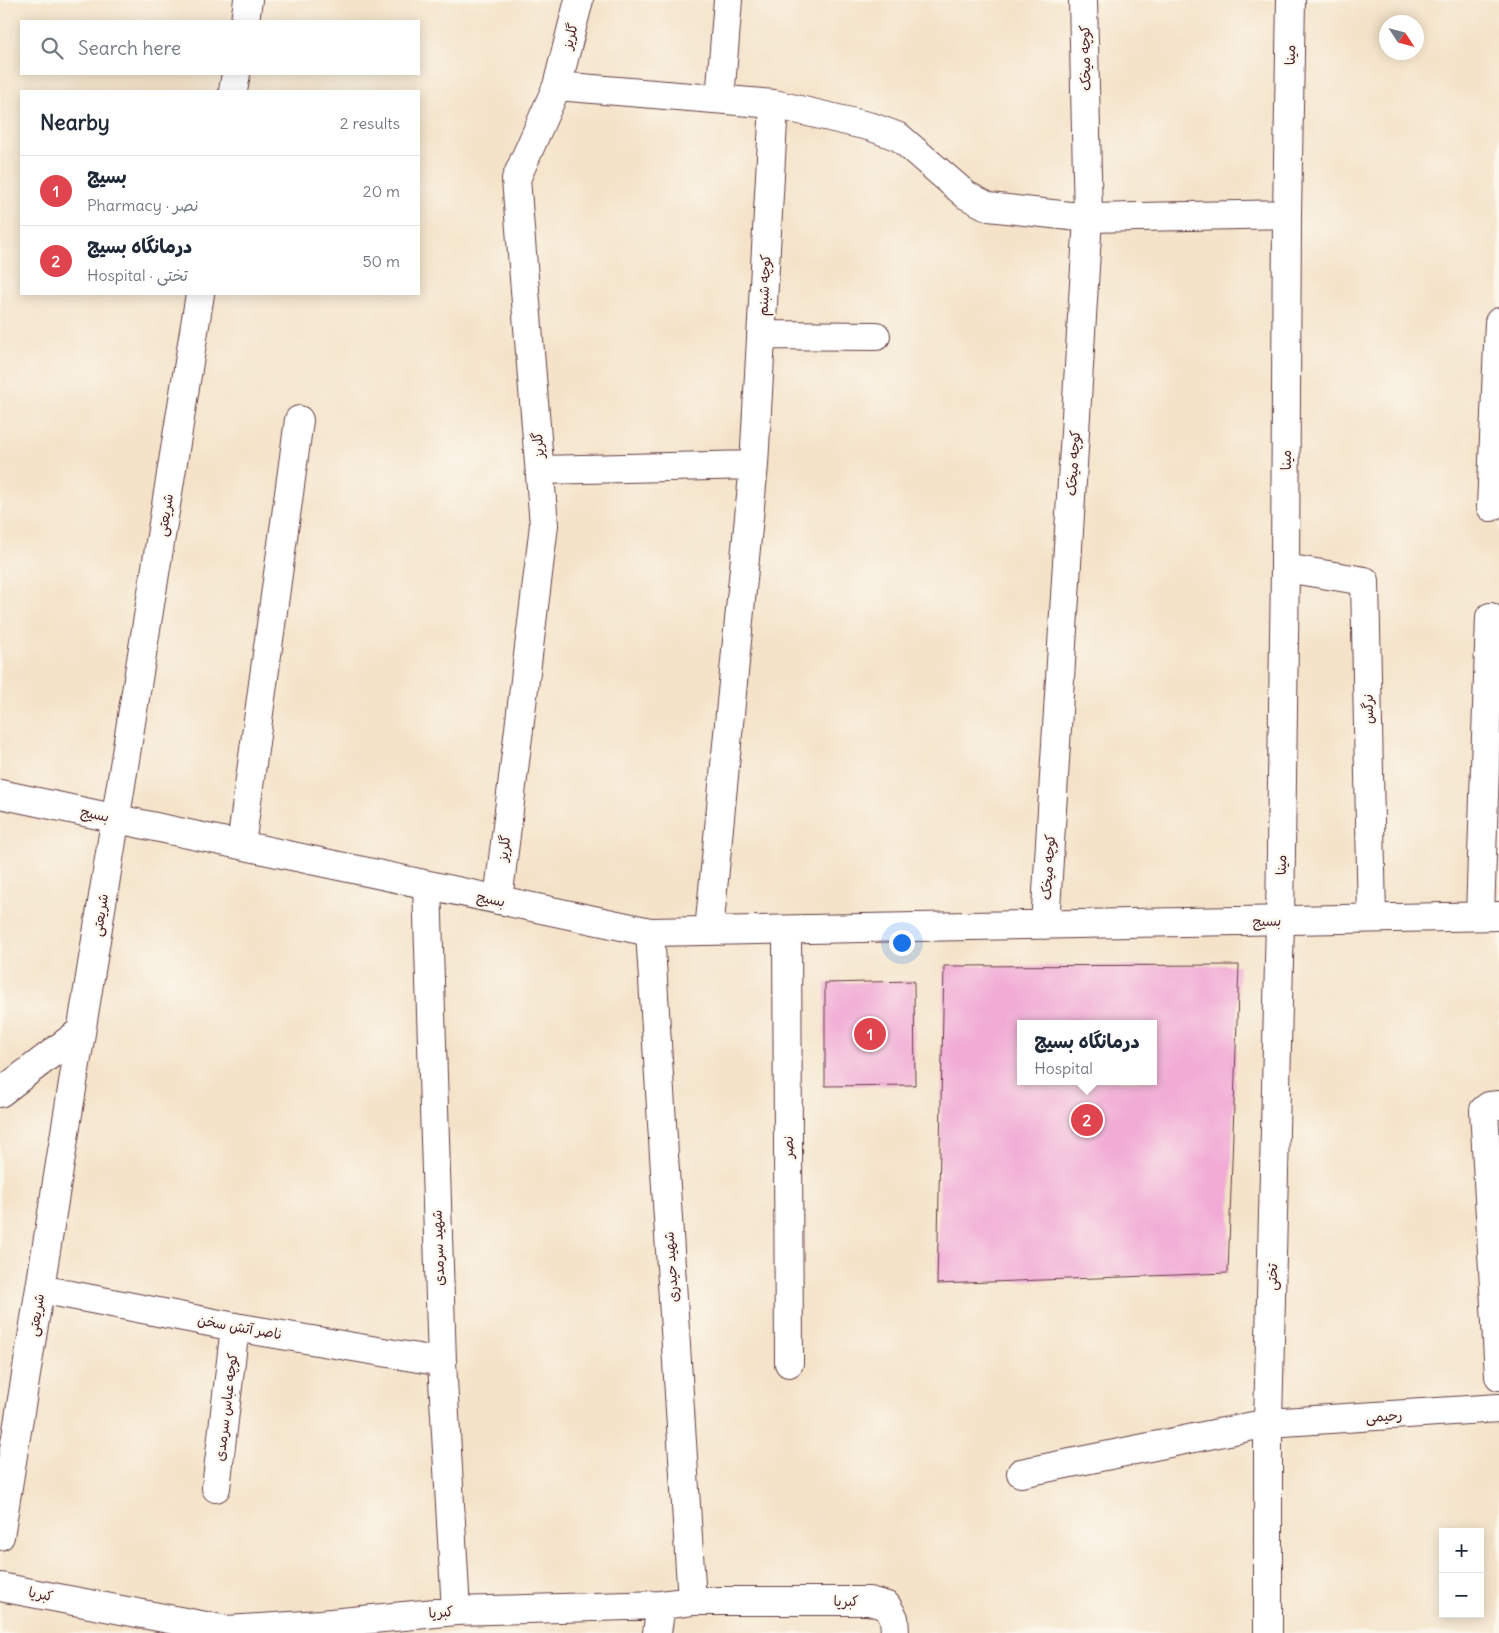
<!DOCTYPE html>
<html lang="en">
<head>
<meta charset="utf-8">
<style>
  :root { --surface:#fff; --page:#f6f6f7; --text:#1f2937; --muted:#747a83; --line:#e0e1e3; --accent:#1a73e8 }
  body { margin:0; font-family:Delius,"Playpen Sans Arabic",sans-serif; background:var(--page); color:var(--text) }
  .controls { position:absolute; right:15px; bottom:15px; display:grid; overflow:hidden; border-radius:0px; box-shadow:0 2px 12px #0003 }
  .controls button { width:45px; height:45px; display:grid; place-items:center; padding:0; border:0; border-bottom:1px solid var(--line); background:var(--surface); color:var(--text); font:25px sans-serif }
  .compass { position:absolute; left:1379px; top:15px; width:45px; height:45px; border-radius:50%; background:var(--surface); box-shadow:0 2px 12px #0003; rotate:126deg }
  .you { position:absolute; left:901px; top:942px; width:18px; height:18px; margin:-12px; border:4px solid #fff; border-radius:50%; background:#1a73e8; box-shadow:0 0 0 8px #1a73e833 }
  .badge { display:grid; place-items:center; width:32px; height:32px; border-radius:50%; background:var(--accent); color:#fff; font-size:16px; font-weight:700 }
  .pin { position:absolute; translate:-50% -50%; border:2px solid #fff; box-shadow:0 1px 5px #0006 }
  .popup { position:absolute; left:1017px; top:1020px; width:140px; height:65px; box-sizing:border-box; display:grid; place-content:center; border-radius:0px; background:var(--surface); filter:drop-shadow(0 1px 4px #0005); font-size:16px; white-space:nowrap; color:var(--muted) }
  .popup b { font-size:19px; color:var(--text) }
  .popup::after { content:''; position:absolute; left:50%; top:100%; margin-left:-10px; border:10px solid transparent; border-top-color:var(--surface) }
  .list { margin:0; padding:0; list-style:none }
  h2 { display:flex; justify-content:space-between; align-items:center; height:65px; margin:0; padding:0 20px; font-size:21px }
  h2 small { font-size:16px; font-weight:400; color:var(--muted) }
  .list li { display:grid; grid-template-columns:32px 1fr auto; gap:15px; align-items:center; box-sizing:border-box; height:70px; padding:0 20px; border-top:1px solid var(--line) }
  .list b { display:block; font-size:19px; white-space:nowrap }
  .list p { margin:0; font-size:16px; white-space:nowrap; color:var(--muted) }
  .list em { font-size:16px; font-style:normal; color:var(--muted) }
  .icon { flex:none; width:28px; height:28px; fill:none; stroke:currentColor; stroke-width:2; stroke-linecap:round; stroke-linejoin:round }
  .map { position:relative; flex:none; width:1499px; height:1633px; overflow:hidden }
  .search { position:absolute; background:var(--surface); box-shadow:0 2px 12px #0003; left:20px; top:20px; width:400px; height:55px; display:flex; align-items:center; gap:12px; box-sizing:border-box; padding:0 18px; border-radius:0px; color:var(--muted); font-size:19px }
  .panel { position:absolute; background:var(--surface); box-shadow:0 2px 12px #0003; left:20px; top:90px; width:400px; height:205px; border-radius:0px }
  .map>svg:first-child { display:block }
  .building { fill:#f1abd5; fill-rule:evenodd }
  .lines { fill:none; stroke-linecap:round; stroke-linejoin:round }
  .minor-casing { stroke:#643c43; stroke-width:30 }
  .minor { stroke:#fff; stroke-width:28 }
  .labels { text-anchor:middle; stroke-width:4.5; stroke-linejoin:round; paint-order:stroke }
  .street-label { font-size:14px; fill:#4a1f2b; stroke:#fbf7ec }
</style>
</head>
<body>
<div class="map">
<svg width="1499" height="1633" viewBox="0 0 1499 1633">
  <rect width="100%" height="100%" fill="#fbf7ec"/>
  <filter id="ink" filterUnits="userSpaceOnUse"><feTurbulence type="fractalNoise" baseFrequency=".02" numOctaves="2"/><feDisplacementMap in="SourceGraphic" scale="10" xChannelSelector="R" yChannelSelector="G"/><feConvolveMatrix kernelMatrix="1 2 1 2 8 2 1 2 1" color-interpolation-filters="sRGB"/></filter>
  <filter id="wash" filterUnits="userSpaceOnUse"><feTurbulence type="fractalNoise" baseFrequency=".0096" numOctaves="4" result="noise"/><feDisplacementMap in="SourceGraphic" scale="20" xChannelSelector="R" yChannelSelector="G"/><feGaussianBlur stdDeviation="1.12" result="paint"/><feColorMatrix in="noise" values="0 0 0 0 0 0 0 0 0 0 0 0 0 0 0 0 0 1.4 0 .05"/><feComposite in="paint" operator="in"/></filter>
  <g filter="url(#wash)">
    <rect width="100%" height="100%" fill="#f4e3c9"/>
    <g id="blocks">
      <!-- building -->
      <path class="building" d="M 1239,965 L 1228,1273 L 937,1284 L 944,966 ZM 1021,1024 L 1153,1024 L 1153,1081 L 1021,1081 Z
        M 914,981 L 915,1085 L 825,1086 L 825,983 Z"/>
    </g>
  </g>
  <g filter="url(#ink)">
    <use href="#blocks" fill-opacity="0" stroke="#643c43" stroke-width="1"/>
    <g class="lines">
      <defs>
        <path id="minor" d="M 245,21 L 248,0
          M 557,86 L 774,104 L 872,127 L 899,137 L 966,195 L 989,207 L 1088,218 L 1287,214
          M 233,91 L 236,74
          M 720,99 L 728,0
          M 761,335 L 876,336
          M 540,470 L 754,465
          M 1491,507 L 1499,322
          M 1285,568 L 1365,581 L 1372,918
          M 0,794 L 650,932 L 1499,916
          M 241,845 L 299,420
          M 427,885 L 442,1362 L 456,1611
          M 498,900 L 544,525 L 516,179 L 557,86 L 579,0
          M 1480,916 L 1490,617
          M 1045,925 L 1088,218 L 1083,0
          M 787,930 L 789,1363
          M 709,931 L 754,465 L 774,104
          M 650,932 L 692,1601
          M 0,1093 L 81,1031
          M 1499,1105 L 1489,1106 L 1484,1110 L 1499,1376
          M 40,1289 L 235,1327 L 442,1362
          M 1021,1473 L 1268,1423 L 1499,1408
          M 216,1488 L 235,1327
          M 0,1536 L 200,294
          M 0,1587 L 227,1630 L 321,1624 L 456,1611 L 661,1605 L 692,1601 L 869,1601 L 887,1606 L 894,1618 L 895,1633
          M 657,1633 L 661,1605
          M 1268,1633 L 1268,1423 L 1280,920 L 1285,568 L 1287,214 L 1291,0"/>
      </defs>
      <!-- minor casing -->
      <use href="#minor" class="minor-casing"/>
      <!-- minor -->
      <use href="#minor" class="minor"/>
    </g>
  </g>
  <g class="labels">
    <!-- street labels -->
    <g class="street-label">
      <text transform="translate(570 36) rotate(-76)" y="5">گلریز</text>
      <text transform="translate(1290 55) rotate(-89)" y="5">مینا</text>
      <text transform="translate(1085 58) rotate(-91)" y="5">کوچه میخک</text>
      <text transform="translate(764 285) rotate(-87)" y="5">کوچه شبنم</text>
      <text transform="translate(538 445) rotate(-95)" y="5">گلریز</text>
      <text transform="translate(1286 460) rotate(-90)" y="5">مینا</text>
      <text transform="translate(1073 463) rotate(-86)" y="5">کوچه میخک</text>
      <text transform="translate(165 515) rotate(-81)" y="5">شریعتی</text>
      <text transform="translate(1368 709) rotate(-91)" y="5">نرگس</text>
      <text transform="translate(95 814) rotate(12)" y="5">بسیج</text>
      <text transform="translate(504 848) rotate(-83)" y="5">گلریز</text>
      <text transform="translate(1281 865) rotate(-89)" y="5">مینا</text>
      <text transform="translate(1048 867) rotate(-86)" y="5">کوچه میخک</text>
      <text transform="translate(491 899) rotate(12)" y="5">بسیج</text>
      <text transform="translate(100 915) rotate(-81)" y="5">شریعتی</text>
      <text transform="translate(1267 921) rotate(-1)" y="5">بسیج</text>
      <text transform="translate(788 1147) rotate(-90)" y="5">نصر</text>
      <text transform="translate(438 1248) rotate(-92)" y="5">شهید سرمدی</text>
      <text transform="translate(671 1267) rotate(-94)" y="5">شهید حیدری</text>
      <text transform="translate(1272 1277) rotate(-89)" y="5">تختی</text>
      <text transform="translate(36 1315) rotate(-81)" y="5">شریعتی</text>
      <text transform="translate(240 1327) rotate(10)" y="5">ناصر آتش سخن</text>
      <text transform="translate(226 1407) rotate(-83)" y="5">کوچه عباس سرمدی</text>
      <text transform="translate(1384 1416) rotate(-4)" y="5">رحیمی</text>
      <text transform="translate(41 1594) rotate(11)" y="5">کبریا</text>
      <text x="846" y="1606">کبریا</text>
      <text transform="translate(441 1612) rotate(-5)" y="5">کبریا</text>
    </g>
  </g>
</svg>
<div class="controls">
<button>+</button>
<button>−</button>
</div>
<svg class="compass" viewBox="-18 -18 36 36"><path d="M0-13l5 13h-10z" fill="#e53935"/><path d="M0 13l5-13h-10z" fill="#747a83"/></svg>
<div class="you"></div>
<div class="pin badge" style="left:870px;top:1034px;background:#e0444e">1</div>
<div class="pin badge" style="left:1087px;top:1120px;background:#e0444e">2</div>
<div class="popup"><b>درمانگاه بسیج</b>Hospital</div>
<div class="search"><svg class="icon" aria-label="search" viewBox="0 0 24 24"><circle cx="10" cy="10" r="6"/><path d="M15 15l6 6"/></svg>Search here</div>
<section class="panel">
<h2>Nearby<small>2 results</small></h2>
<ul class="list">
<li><span class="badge" style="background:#e0444e">1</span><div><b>بسیج</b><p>Pharmacy · نصر</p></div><em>20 m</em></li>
<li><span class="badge" style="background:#e0444e">2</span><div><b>درمانگاه بسیج</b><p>Hospital · تختی</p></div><em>50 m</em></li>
</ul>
</section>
</div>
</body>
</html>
